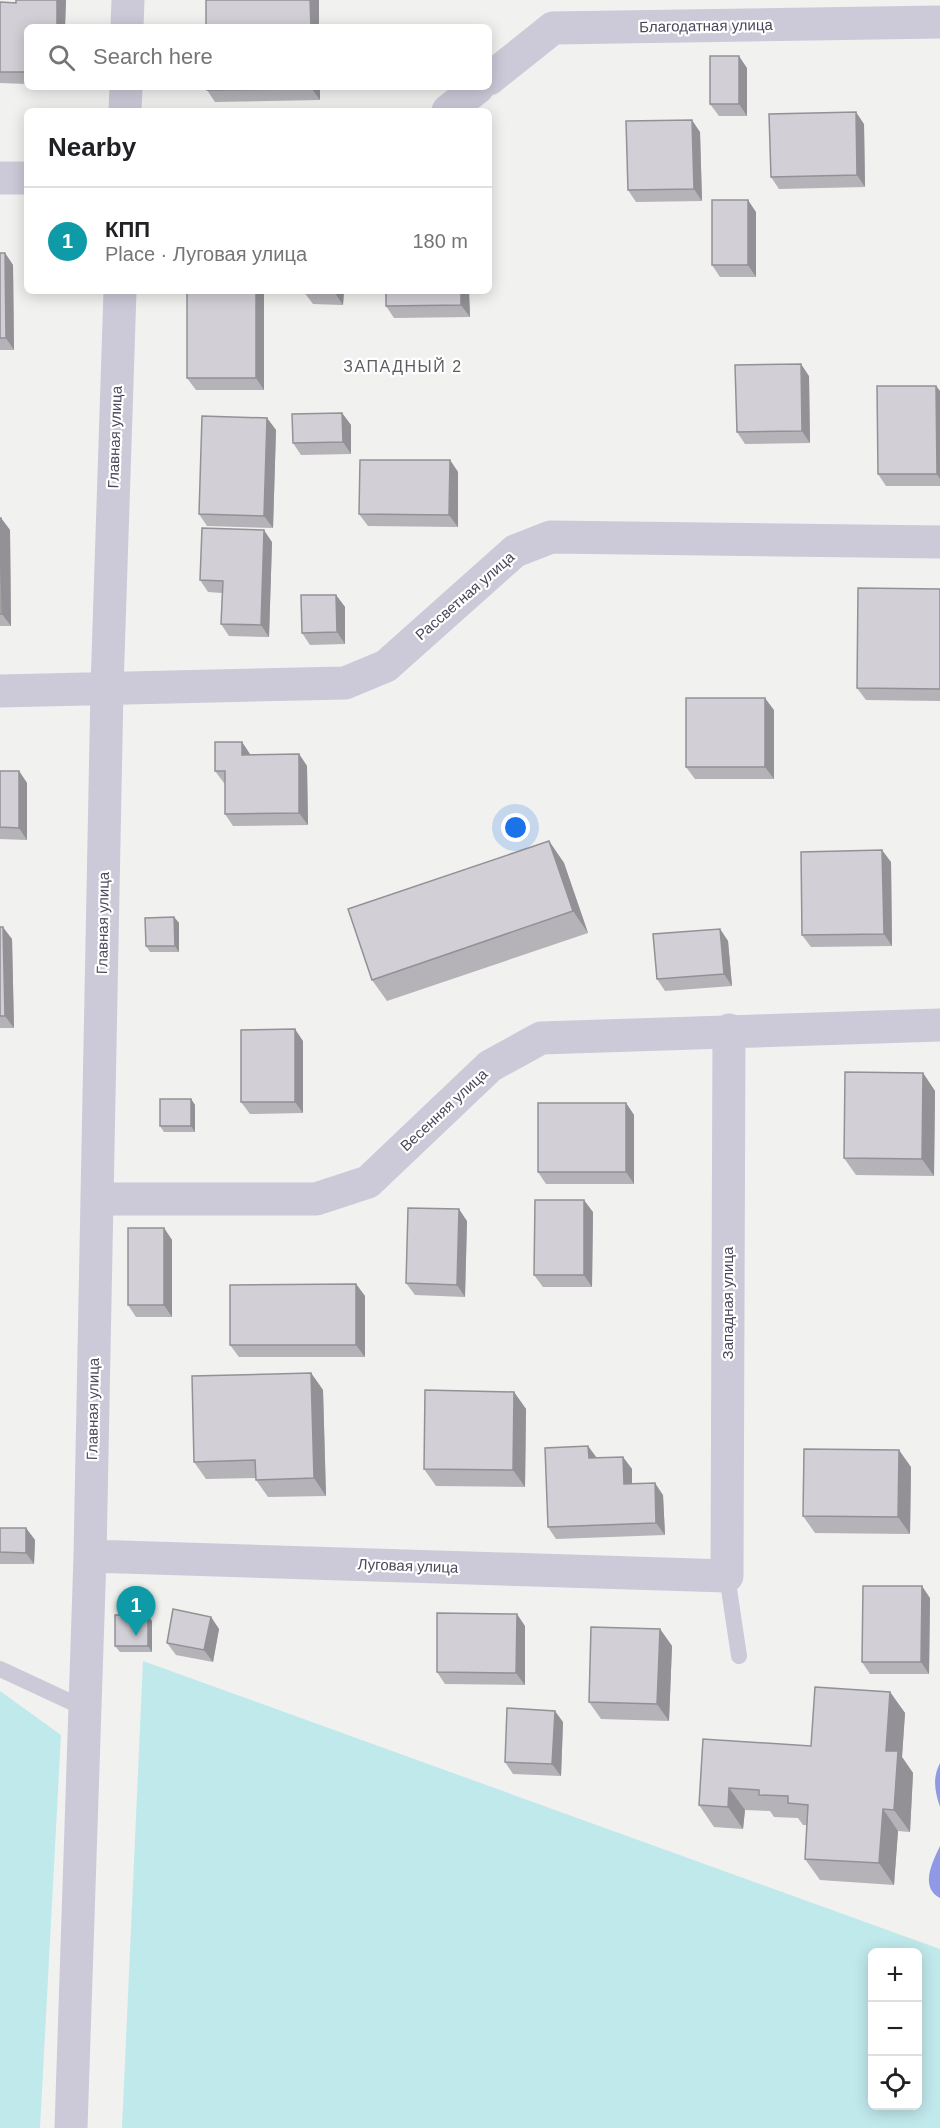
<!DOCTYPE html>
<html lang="en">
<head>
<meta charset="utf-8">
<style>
  :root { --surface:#fff; --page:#f2f2f2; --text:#202124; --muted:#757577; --line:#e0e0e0; --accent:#2563eb }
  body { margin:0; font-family:Arial,sans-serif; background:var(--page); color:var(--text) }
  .controls { position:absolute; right:18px; bottom:18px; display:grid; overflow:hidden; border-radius:9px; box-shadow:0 3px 15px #0003 }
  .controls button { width:54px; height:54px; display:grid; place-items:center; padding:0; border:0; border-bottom:2px solid var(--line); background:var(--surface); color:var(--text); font:30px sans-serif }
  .you { position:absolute; left:516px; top:828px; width:21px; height:21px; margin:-15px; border:4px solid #fff; border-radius:50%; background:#1a73e8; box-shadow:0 0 0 9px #1a73e833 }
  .badge { display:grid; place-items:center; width:39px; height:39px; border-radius:50%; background:var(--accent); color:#fff; font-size:20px; font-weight:700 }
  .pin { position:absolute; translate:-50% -50px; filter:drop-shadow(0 2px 3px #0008) }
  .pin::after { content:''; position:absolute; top:32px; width:21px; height:18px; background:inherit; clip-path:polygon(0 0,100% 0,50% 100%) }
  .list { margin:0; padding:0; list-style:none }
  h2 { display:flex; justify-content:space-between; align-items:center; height:78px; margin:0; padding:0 24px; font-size:26px }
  h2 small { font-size:20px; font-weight:400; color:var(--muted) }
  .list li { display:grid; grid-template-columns:39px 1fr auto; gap:18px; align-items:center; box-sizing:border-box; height:108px; padding:0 24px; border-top:2px solid var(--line) }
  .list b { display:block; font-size:22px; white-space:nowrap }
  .list p { margin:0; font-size:20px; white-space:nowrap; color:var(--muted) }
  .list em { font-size:20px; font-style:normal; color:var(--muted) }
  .icon { flex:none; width:33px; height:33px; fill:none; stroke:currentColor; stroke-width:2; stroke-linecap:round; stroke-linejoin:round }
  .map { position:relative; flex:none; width:940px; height:2128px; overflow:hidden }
  .search { position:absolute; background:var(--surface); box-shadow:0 3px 15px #0003; left:24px; top:24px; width:468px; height:66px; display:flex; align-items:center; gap:15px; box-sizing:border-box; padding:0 21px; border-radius:9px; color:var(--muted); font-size:22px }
  .panel { position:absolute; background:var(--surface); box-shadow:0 3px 15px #0003; left:24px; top:108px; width:468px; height:186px; border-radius:9px }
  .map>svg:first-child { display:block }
  .green { fill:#c0e9ec; fill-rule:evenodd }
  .water { fill:#9099e6 }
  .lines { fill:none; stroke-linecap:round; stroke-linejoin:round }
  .service { stroke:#ccc9d8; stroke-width:16 }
  .minor { stroke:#ccc9d8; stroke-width:33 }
  .wall { fill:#b5b2b8 }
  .shaded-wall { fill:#939196 }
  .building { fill:#d2cfd6; stroke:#939196; stroke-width:1.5 }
  .labels { text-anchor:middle; stroke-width:4.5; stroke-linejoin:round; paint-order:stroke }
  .street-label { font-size:15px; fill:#4b485b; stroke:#fff }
  .neighbourhood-label { font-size:16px; letter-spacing:1.5px; fill:#5e5c63; stroke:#fff }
</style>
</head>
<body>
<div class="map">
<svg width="940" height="2128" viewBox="0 0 940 2128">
  <rect width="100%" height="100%" fill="#f1f1ef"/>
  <!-- green -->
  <path class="green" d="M 143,1661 L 940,1949 L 940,2128 L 122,2128 ZM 872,1952 L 918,1952 L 918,2106 L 872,2106 Z
    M 0,1691 L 61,1735 L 40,2128 L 0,2128 Z"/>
  <!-- water -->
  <path class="water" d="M 940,1763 L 940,1807 C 935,1791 932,1779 940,1763 Z
    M 940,1846 L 940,1898 C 919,1887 933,1861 940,1846 Z"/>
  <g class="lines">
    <!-- service -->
    <path class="service" d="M 727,1576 L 739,1656
      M 0,1669 L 86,1709"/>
    <!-- minor -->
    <path class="minor" d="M 127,27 L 128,0
      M 489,79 L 553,28 L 940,22
      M 125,111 L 126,87
      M 448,111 L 478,87
      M 0,178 L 27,178
      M 0,691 L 345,683 L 386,666 L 515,551 L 551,537 L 940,542
      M 98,1199 L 316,1199 L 368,1182 L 490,1066 L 541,1038 L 940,1025
      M 90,1556 L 727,1576 L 729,1030
      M 71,2128 L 90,1556 L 107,688 L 120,291"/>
  </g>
  <!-- wall -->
  <path class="wall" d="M 66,0 L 65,27 L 27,27 L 27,84 L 0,83 L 0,2 L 16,3 Z
    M 747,68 L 747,116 L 719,116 L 710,104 Z
    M 207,87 L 320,87 L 320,100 L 215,102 L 207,90 Z
    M 864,124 L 865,187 L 779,189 L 771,177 Z
    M 700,132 L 702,201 L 636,202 L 628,190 Z
    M 756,212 L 756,277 L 720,277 L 712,265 Z
    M 0,253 L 5,253 L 13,265 L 14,350 L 0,350 Z
    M 187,291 L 263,291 L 264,292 L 264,390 L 196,390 L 187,378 Z
    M 304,291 L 344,291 L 343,305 L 313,304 L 304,292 Z
    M 469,291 L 470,317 L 394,318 L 386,306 Z
    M 809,376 L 810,443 L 745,444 L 737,432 Z
    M 936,386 L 940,391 L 940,486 L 886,486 L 878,474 Z
    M 342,413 L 351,425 L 351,454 L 301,455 L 293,443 Z
    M 267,418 L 276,430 L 273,528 L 207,526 L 199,514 Z
    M 450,460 L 458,472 L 458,527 L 368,526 L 359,514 Z
    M 0,518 L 1,518 L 10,530 L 11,626 L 0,626 Z
    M 272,542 L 269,637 L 229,636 L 221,624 L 222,593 L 208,592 L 200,580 Z
    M 940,589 L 940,701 L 866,700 L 857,688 Z
    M 336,595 L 345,607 L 345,644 L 310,645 L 302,633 Z
    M 774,710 L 774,779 L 695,779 L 686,767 Z
    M 242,742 L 250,755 L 299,754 L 307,766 L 308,825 L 233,826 L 225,814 L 225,783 L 224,783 L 215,771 Z
    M 0,771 L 19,771 L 27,783 L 27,840 L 0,839 Z
    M 549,841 L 564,863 L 588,933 L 387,1001 L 372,980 Z
    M 891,862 L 892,946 L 811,947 L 802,935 Z
    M 174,917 L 179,923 L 179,952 L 150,952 L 146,946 Z
    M 0,927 L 12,939 L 14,1028 L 0,1028 Z
    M 720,929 L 728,941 L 732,986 L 665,991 L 657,979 Z
    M 303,1041 L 303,1113 L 250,1114 L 241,1102 Z
    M 923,1073 L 935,1091 L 934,1176 L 856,1175 L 844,1158 Z
    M 191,1099 L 195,1105 L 195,1132 L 164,1132 L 160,1126 Z
    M 626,1103 L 634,1115 L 634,1184 L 546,1184 L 538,1172 Z
    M 593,1212 L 592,1287 L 543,1287 L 534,1275 Z
    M 467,1221 L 465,1297 L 415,1295 L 406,1283 Z
    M 164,1228 L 172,1240 L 172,1317 L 136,1317 L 128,1305 Z
    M 356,1284 L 365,1296 L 365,1357 L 239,1357 L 230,1345 Z
    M 311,1373 L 323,1390 L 326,1496 L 268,1497 L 256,1480 L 256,1478 L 206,1479 L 194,1462 Z
    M 514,1392 L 526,1409 L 525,1487 L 436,1486 L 424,1469 Z
    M 588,1446 L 596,1458 L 623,1457 L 632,1469 L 632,1483 L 663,1495 L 665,1535 L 556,1539 L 548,1527 Z
    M 911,1467 L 910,1534 L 815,1533 L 803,1516 Z
    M 0,1528 L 26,1528 L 35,1540 L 34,1564 L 0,1564 Z
    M 930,1598 L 929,1674 L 870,1674 L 862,1662 Z
    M 211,1617 L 219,1629 L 213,1662 L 176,1655 L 167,1643 Z
    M 152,1621 L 152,1652 L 120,1652 L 115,1646 Z
    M 525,1626 L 525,1685 L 445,1684 L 437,1672 Z
    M 660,1629 L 672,1646 L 669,1721 L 601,1719 L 589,1702 Z
    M 890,1692 L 905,1713 L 902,1757 L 913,1773 L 910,1832 L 898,1831 L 894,1885 L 820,1880 L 805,1859 L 807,1825 L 803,1825 L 798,1818 L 774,1817 L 770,1811 L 745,1810 L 743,1829 L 714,1827 L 699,1805 L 703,1739 L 811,1746 Z
    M 563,1722 L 561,1776 L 513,1774 L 505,1762 Z"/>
  <!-- shaded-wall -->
  <path class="shaded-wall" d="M 57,0 L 66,0 L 65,27 L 57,27 Z
    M 310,0 L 319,0 L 319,27 L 311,27 Z
    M 739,56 L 747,68 L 747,116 L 739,104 Z
    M 312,87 L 320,87 L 320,100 L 312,89 Z
    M 856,112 L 864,124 L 865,187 L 857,175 Z
    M 692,120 L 700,132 L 702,201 L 694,189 Z
    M 748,200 L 756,212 L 756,277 L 748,265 Z
    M 5,253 L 13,265 L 14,350 L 6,338 Z
    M 256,291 L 263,291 L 264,292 L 264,390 L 256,378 Z
    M 335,291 L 344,291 L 343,305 L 335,293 Z
    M 461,291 L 469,291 L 470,317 L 461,305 Z
    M 801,364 L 809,376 L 810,443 L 802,431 Z
    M 936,386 L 940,391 L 940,479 L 937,474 Z
    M 342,413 L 351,425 L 351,454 L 343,442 Z
    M 267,418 L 276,430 L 273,528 L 264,516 Z
    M 450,460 L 458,472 L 458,527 L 449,515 Z
    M 1,518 L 10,530 L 11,626 L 2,614 Z
    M 264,530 L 272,542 L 269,637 L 261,625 Z
    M 336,595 L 345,607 L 345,644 L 337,632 Z
    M 765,698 L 774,710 L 774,779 L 765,767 Z
    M 242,742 L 250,754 L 250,767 L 242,755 Z
    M 299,754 L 307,766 L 308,825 L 299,813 Z
    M 19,771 L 27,783 L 27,840 L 19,828 Z
    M 549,841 L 564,863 L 588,933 L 573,911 Z
    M 882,850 L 891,862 L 892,946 L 884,934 Z
    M 174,917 L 179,923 L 179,952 L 175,946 Z
    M 3,927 L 12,939 L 14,1028 L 5,1016 Z
    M 720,929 L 728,941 L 732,986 L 724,974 Z
    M 295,1029 L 303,1041 L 303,1113 L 295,1102 Z
    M 923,1073 L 935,1091 L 934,1176 L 922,1159 Z
    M 191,1099 L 195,1105 L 195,1132 L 191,1126 Z
    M 626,1103 L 634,1115 L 634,1184 L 626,1172 Z
    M 584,1200 L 593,1212 L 592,1287 L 584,1275 Z
    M 459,1209 L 467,1221 L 465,1297 L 457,1285 Z
    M 164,1228 L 172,1240 L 172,1317 L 164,1305 Z
    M 356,1284 L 365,1296 L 365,1357 L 356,1345 Z
    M 311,1373 L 323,1390 L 326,1496 L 314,1478 Z
    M 514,1392 L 526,1409 L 525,1487 L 513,1470 Z
    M 588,1446 L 597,1458 L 589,1458 Z
    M 899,1450 L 911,1467 L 910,1534 L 898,1517 Z
    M 623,1457 L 632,1469 L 632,1496 L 624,1484 Z
    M 655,1483 L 663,1495 L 665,1535 L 656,1523 Z
    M 26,1528 L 35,1540 L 34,1564 L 26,1553 Z
    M 922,1586 L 930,1598 L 929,1674 L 921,1662 Z
    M 517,1614 L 525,1626 L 525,1685 L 516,1673 Z
    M 148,1615 L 152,1621 L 152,1652 L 148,1646 Z
    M 211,1617 L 219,1629 L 213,1662 L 204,1650 Z
    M 660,1629 L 672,1646 L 669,1721 L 657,1704 Z
    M 890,1692 L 905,1713 L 902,1757 L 913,1773 L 910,1832 L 894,1810 L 886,1751 Z
    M 555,1711 L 563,1722 L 561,1776 L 552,1764 Z
    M 729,1788 L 745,1810 L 743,1829 L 728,1807 Z
    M 883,1809 L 898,1831 L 894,1885 L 879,1863 Z"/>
  <!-- building -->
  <path class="building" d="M 16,0 L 57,0 L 57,27 L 27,27 L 27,72 L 0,72 L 0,2 L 16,3 Z
    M 206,0 L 310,0 L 311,27 L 206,27 Z
    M 710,56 L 739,56 L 739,104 L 710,104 Z
    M 207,87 L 312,87 L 312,89 L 207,90 Z
    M 856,112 L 857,175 L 771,177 L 769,114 Z
    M 692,120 L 694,189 L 628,190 L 626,121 Z
    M 712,200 L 748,200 L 748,265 L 712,265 Z
    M 0,253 L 5,253 L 6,338 L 0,338 Z
    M 187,291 L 256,291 L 256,378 L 187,378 Z
    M 304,291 L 335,291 L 335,293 L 304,292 Z
    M 386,291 L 461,291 L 461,305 L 386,306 Z
    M 801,364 L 802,431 L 737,432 L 735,365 Z
    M 877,386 L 936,386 L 937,474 L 878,474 Z
    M 342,413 L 343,442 L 293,443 L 292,414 Z
    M 202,416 L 267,418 L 264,516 L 199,514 Z
    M 360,460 L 450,460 L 449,515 L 359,514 Z
    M 0,518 L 1,518 L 2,614 L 0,614 Z
    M 202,528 L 264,530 L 261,625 L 221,624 L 223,581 L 200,580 Z
    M 858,588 L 940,589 L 940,689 L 857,688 Z
    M 301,595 L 336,595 L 337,632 L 302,633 Z
    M 686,698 L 765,698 L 765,767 L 686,767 Z
    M 215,742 L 242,742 L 242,755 L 299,754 L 299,813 L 225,814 L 225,771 L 215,771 Z
    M 0,771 L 19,771 L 19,828 L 0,827 Z
    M 549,841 L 573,911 L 372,980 L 348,909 Z
    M 882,850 L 884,934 L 802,935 L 801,852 Z
    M 174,917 L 175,946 L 146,946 L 145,918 Z
    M 0,927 L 3,927 L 5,1016 L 0,1016 Z
    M 720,929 L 724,974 L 657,979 L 653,934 Z
    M 295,1029 L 295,1102 L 241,1102 L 241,1030 Z
    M 845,1072 L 923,1073 L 922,1159 L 844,1158 Z
    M 160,1099 L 191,1099 L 191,1126 L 160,1126 Z
    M 538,1103 L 626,1103 L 626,1172 L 538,1172 Z
    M 535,1200 L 584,1200 L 584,1275 L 534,1275 Z
    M 408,1208 L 459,1209 L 457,1285 L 406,1283 Z
    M 128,1228 L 164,1228 L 164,1305 L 128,1305 Z
    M 356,1284 L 356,1345 L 230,1345 L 230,1285 Z
    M 311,1373 L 314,1478 L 256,1480 L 255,1460 L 194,1462 L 192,1376 Z
    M 425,1390 L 514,1392 L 513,1470 L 424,1469 Z
    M 588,1446 L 589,1458 L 623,1457 L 624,1484 L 655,1483 L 656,1523 L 548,1527 L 545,1448 Z
    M 804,1449 L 899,1450 L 898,1517 L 803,1516 Z
    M 0,1528 L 26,1528 L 26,1553 L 0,1552 Z
    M 863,1586 L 922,1586 L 921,1662 L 862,1662 Z
    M 173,1609 L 211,1617 L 204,1650 L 167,1643 Z
    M 437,1613 L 517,1614 L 516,1673 L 437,1672 Z
    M 115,1615 L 148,1615 L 148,1646 L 115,1646 Z
    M 591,1627 L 660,1629 L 657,1704 L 589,1702 Z
    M 815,1687 L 890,1692 L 886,1751 L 898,1751 L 894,1810 L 883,1809 L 879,1863 L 805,1859 L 808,1805 L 788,1803 L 788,1796 L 759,1795 L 759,1790 L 729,1788 L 728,1807 L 699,1805 L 703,1739 L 811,1746 Z
    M 507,1708 L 555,1711 L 552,1764 L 505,1762 Z"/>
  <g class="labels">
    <!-- street labels -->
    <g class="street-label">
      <text transform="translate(706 26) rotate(-1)" y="5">Благодатная улица</text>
      <text transform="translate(115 437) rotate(-88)" y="5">Главная улица</text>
      <text transform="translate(465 596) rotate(-41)" y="5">Рассветная улица</text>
      <text transform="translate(103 923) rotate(-89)" y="5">Главная улица</text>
      <text transform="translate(444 1110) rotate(-43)" y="5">Весенняя улица</text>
      <text transform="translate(728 1303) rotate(-90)" y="5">Западная улица</text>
      <text transform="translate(93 1409) rotate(-89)" y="5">Главная улица</text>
      <text transform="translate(408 1566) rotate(2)" y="5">Луговая улица</text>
    </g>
    <!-- neighbourhood labels -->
    <g class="neighbourhood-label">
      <text x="403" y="372">ЗАПАДНЫЙ 2</text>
    </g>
  </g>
</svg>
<div class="controls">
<button>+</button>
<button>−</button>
<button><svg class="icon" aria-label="locate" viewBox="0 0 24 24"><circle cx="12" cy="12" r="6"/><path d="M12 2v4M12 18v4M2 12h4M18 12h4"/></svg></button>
</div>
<div class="you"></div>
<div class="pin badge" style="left:136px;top:1636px;background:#0f9aa8">1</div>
<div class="search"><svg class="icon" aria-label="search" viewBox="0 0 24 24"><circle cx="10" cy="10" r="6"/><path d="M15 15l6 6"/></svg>Search here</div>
<section class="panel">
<h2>Nearby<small></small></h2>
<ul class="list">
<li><span class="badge" style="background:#0f9aa8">1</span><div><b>КПП</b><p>Place · Луговая улица</p></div><em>180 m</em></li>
</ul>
</section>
</div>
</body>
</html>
